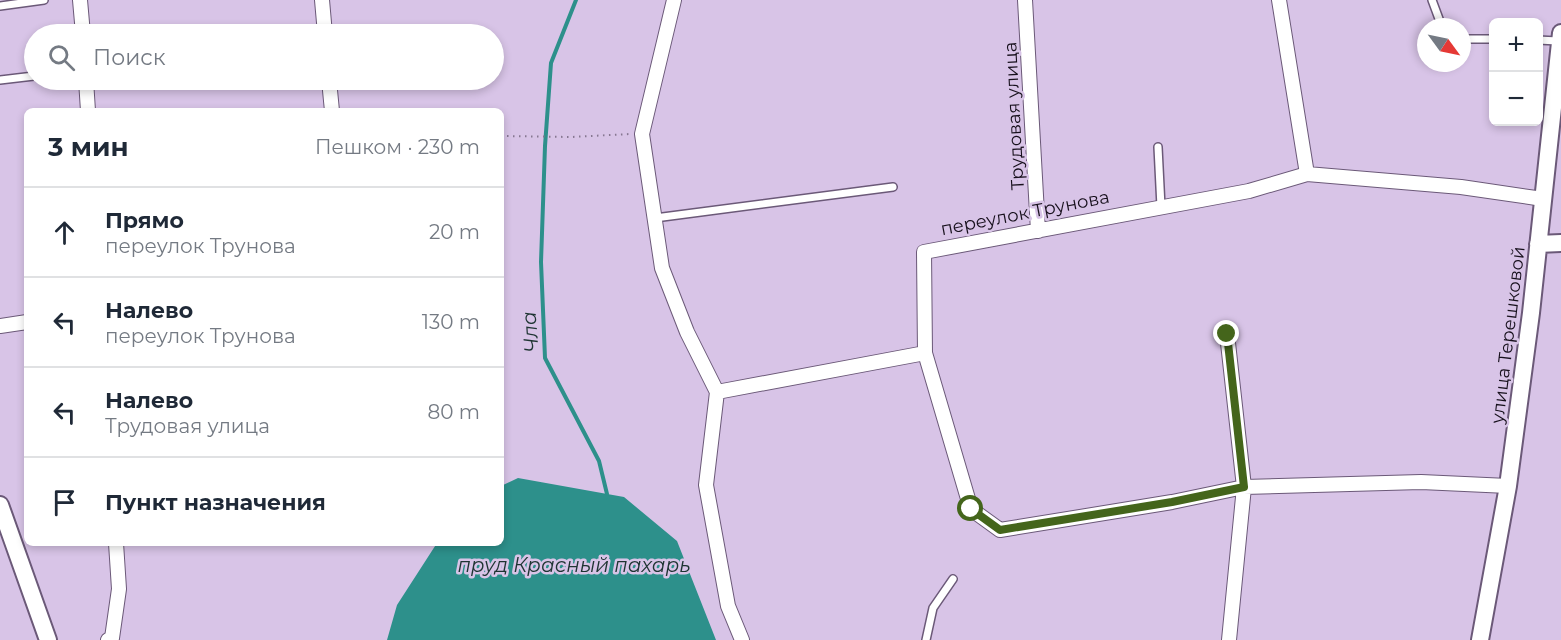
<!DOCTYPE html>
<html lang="ru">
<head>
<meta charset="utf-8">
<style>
  :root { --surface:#fff; --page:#f6f6f7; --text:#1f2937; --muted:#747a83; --line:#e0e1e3 }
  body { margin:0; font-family:Montserrat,sans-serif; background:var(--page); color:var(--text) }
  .controls { position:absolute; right:18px; top:18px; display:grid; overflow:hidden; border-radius:9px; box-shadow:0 3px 9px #0003 }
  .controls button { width:54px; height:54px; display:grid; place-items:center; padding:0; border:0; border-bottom:2px solid var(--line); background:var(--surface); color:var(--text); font:30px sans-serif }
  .compass { position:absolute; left:1417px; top:18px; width:54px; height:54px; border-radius:50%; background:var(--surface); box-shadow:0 3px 9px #0003; rotate:123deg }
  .stop { position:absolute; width:18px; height:18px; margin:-14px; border:4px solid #44651b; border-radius:50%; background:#fff }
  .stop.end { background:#44651b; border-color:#fff; box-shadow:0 2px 6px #0008 }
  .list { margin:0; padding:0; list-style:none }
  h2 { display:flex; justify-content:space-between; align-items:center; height:78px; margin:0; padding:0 24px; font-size:26px }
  h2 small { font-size:20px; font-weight:400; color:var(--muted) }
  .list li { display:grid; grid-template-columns:39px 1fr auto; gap:18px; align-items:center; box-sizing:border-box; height:90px; padding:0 24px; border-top:2px solid var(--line) }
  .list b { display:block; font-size:22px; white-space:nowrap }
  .list p { margin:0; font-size:20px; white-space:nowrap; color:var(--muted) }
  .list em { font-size:20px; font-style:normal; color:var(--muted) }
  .icon { flex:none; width:33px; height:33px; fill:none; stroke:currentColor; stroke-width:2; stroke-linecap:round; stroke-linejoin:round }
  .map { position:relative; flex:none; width:1561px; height:640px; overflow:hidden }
  .search { position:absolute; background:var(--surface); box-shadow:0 3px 9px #0003; left:24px; top:24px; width:480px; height:66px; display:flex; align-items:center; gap:15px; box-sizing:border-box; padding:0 21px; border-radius:33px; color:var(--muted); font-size:22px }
  .panel { position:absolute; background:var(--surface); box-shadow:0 3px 9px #0003; left:24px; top:108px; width:480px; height:438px; border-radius:9px }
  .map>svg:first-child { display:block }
  .water { fill:#2d908b }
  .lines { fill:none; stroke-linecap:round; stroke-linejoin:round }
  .stream { stroke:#2d908b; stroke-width:4 }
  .service-casing { stroke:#6b5978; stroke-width:10 }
  .minor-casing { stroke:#6b5978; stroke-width:16 }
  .tertiary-casing { stroke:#6b5978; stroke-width:20 }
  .path { stroke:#867791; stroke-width:2; stroke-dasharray:1.5 4.5; stroke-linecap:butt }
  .service { stroke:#fff; stroke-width:7 }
  .minor { stroke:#fff; stroke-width:14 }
  .tertiary { stroke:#fff; stroke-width:16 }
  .route { stroke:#44651b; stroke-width:8 }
  .labels { text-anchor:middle; stroke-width:5; stroke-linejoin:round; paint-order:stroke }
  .street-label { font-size:18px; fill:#17101c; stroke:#d8c4e7 }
  .water-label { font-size:20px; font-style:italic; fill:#1e3432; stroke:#d8c4e7 }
</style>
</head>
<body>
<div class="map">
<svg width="1561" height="640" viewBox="0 0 1561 640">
  <rect width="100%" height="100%" fill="#d8c4e7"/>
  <!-- water -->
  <path class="water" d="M 518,478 L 624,497 L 677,541 L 716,640 L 387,640 L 397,605 L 437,543 L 501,543 L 501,486 Z"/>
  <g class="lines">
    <!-- stream -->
    <path class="stream" d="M 576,0 L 551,63 L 545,146 L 541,262 L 545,358 L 599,461 L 607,494 L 605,498"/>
    <defs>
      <path id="service" d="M 1432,0 L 1442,27
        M 0,6 L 44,0
        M 1462,39 L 1494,39
        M 1538,40 L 1558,41
        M 0,80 L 34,76
        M 1158,147 L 1161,207
        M 655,218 L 893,187
        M 926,640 L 933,608 L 953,579"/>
      <path id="minor" d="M 80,0 L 83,34
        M 322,0 L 325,34
        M 674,0 L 642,134 L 662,268 L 687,332 L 717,392 L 706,485 L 728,606 L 742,640
        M 1025,0 L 1038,231
        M 1279,0 L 1307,174
        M 86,80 L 88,111
        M 329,80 L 332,111
        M 0,326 L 27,322
        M 1227,334 L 1244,487 L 1229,640
        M 717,392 L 925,353
        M 1508,486 L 1421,482 L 1244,487 L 1172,502 L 1000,530 L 971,509 L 925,353 L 924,252 L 1249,191 L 1307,174 L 1461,187 L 1543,199
        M 108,640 L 112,638 L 119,589 L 116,543"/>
      <path id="tertiary" d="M 1538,244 L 1561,243
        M 0,505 L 48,640
        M 1480,640 L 1508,486 L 1531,313 L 1561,33"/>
    </defs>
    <!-- service casing -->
    <use href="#service" class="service-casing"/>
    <!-- minor casing -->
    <use href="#minor" class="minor-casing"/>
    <!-- tertiary casing -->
    <use href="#tertiary" class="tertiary-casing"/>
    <!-- path -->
    <path class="path" d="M 501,136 L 571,137 L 630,134"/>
    <!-- service -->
    <use href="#service" class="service"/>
    <!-- minor -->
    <use href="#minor" class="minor"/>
    <!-- tertiary -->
    <use href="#tertiary" class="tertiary"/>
  </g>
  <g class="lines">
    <!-- route -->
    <path class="route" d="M 971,509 L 1000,530 L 1172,502 L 1244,487 L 1227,334"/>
  </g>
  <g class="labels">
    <!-- street labels -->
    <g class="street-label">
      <text transform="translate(1014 116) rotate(-93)" y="6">Трудовая улица</text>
      <text transform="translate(1025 213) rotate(-11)" y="6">переулок Трунова</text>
      <text transform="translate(1508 335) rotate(-83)" y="6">улица Терешковой</text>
    </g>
    <!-- water labels -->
    <g class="water-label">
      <text transform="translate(530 332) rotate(-94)" y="7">Чла</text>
      <text x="574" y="572">пруд Красный пахарь</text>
    </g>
  </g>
</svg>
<div class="controls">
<button>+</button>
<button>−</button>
</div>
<svg class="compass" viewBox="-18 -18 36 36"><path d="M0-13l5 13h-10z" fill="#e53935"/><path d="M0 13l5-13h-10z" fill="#747a83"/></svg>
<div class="stop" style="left:971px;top:509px"></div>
<div class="stop end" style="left:1227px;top:334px"></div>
<div class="search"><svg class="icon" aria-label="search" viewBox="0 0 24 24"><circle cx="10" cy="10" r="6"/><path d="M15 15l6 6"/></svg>Поиск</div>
<section class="panel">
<h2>3 мин<small>Пешком · 230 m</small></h2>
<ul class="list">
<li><svg class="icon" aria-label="ahead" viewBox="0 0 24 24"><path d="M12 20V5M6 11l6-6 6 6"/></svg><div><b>Прямо</b><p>переулок Трунова</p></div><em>20 m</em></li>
<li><svg class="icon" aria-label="left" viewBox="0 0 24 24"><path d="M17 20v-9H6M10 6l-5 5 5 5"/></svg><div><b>Налево</b><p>переулок Трунова</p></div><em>130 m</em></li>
<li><svg class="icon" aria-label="left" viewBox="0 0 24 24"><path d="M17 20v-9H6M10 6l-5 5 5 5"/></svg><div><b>Налево</b><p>Трудовая улица</p></div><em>80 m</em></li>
<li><svg class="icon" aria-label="arrive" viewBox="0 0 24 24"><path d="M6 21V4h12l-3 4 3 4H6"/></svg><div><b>Пункт назначения</b></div></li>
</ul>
</section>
</div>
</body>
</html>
